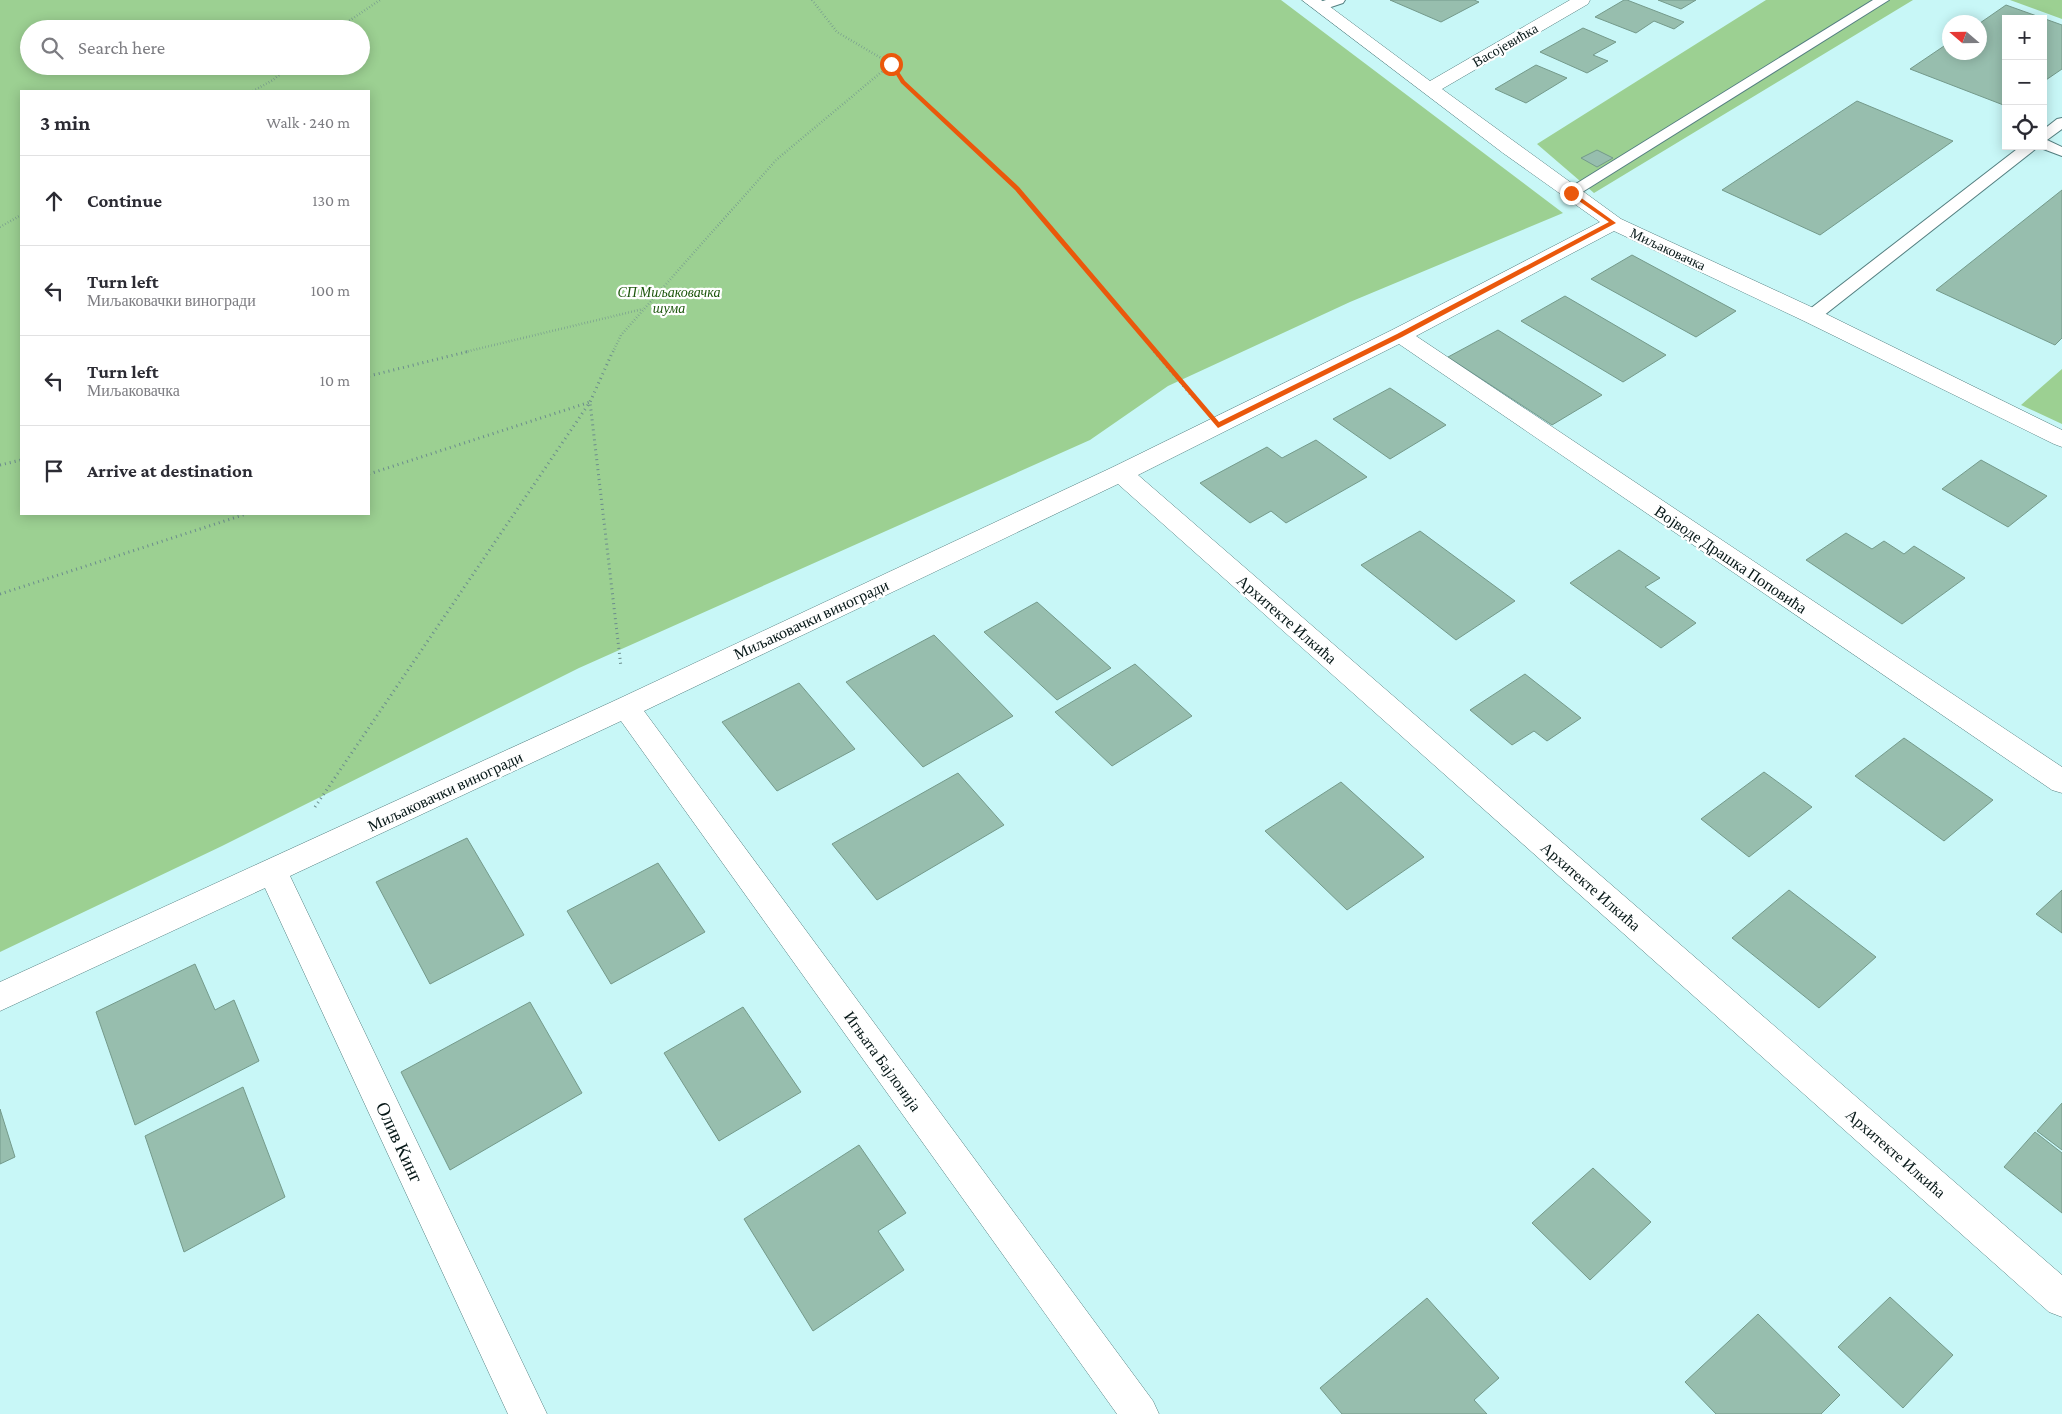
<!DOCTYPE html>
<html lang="en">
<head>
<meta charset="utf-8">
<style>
  :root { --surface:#fff; --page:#f7f7f7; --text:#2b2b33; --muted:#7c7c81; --line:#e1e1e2 }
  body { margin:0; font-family:"Crimson Pro",serif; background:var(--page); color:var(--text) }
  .controls { position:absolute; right:15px; top:15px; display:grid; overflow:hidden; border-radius:0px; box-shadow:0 2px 12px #0003 }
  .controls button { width:45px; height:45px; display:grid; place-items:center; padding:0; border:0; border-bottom:1px solid var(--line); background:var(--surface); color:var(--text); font:25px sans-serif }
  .compass { position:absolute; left:1942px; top:15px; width:45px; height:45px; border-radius:50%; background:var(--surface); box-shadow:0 2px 12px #0003; rotate:290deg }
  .stop { position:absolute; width:15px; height:15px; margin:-11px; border:4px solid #ea580c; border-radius:50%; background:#fff }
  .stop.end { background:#ea580c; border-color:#fff; box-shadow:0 1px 5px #0008 }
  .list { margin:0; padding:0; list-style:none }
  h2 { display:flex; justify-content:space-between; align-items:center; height:65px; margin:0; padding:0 20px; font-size:21px }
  h2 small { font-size:16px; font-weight:400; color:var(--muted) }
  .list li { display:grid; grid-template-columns:32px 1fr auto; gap:15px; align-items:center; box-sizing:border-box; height:90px; padding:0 20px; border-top:1px solid var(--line) }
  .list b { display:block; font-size:19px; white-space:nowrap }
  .list p { margin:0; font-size:16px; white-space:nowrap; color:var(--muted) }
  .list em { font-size:16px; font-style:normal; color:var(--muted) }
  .icon { flex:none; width:28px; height:28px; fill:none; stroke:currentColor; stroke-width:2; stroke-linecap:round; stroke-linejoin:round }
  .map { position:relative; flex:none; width:2062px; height:1414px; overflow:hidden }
  .search { position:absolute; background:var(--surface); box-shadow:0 2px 12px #0003; left:20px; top:20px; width:350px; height:55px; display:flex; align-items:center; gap:12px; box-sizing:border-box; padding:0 18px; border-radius:28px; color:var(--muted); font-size:19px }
  .panel { position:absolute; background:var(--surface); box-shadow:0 2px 12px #0003; left:20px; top:90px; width:350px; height:425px; border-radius:0px }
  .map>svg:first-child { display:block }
  .green { fill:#9cd092; fill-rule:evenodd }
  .building { fill:#97beae; stroke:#749a8b }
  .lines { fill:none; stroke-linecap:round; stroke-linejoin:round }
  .service-casing { stroke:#547f80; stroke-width:2 }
  .minor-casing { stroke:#547f80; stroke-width:1 }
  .path-far1 { stroke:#6b8c8c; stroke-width:2.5; stroke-dasharray:0.5 2.5; stroke-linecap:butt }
  .path { stroke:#6b8c8c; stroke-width:3; stroke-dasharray:1 4; stroke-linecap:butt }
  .service { fill:#fff; fill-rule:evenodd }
  .minor { fill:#fff; fill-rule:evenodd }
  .route { fill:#ea580c }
  .labels { text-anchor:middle; stroke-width:4.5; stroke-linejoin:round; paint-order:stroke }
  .far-street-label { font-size:14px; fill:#061717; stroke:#fff }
  .far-park-label { font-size:14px; font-style:italic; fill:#1c560c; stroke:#fff }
  .street-label { font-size:16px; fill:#061717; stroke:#fff }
  .near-street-label { font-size:19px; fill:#061717; stroke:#fff }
</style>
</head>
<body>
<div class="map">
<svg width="2062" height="1414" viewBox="0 0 2062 1414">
  <rect width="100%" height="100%" fill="#c8f7f7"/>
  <!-- green -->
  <path class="green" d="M 0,0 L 1281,0 L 1563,213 L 1350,302 L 1168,386 L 1090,440 L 579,668 L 222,846 L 0,952 ZM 29,29 L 361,29 L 361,66 L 29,66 ZM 369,91 L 369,514 L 21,514 L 21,91 Z
    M 1766,0 L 1913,0 L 1594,193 L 1537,144 Z
    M 2010,0 L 2062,0 L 2062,19 Z
    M 2062,369 L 2062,424 L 2021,405 Z"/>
  <!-- building -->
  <path class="building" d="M 1390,0 L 1474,0 L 1479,2 L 1441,22 Z
    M 1624,0 L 1627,0 L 1684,22 L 1674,29 L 1654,21 L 1636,33 L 1595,17 Z
    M 1658,0 L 1696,0 L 1681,9 Z
    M 2006,5 L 2062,25 L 2062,69 L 2043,82 L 2043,19 L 2006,19 L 2006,106 L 1910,69 L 1950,42 L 1950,52 L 1980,52 L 1980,23 Z
    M 1583,28 L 1616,42 L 1593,55 L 1608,61 L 1587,73 L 1540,52 Z
    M 1536,65 L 1567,78 L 1526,103 L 1495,89 Z
    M 1857,101 L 1953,141 L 1820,235 L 1722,190 Z
    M 1597,150 L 1613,158 L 1597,167 L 1581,158 Z
    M 2062,190 L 2062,338 L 2055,345 L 1936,290 Z
    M 1632,255 L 1736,311 L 1696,337 L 1591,279 Z
    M 1565,296 L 1666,355 L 1623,382 L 1521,321 Z
    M 1498,330 L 1602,395 L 1552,425 L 1448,357 Z
    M 1390,388 L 1446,425 L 1390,459 L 1333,419 Z
    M 1316,440 L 1367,477 L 1286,523 L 1271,511 L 1250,523 L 1200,483 L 1267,447 L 1282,458 Z
    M 1981,460 L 2047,496 L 2008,527 L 1942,489 Z
    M 1420,531 L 1515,601 L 1456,640 L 1361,565 Z
    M 1846,533 L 1872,549 L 1884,541 L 1904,554 L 1914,546 L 1965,578 L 1902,624 L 1806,560 Z
    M 1619,550 L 1660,578 L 1645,587 L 1696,623 L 1661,648 L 1570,583 Z
    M 1037,602 L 1111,668 L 1057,700 L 984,632 Z
    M 934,635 L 1013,716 L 923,767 L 846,682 Z
    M 1135,664 L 1192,716 L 1112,766 L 1055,712 Z
    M 1525,674 L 1581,718 L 1547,741 L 1534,731 L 1512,745 L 1470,710 Z
    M 799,683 L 855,749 L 777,791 L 722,722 Z
    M 1904,738 L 1993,800 L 1944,841 L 1855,776 Z
    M 1764,772 L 1812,807 L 1749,857 L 1701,819 Z
    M 958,773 L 1004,825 L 877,900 L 832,844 Z
    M 1341,782 L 1424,857 L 1347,910 L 1265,831 Z
    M 467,838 L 524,935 L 430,984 L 376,882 Z
    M 658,863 L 705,932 L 611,984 L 567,911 Z
    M 1789,890 L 1876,957 L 1819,1008 L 1732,938 Z
    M 2062,890 L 2062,933 L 2036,914 Z
    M 195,964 L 215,1010 L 234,1000 L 259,1061 L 135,1125 L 96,1012 Z
    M 530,1002 L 582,1093 L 450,1170 L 401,1072 Z
    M 743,1007 L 801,1092 L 719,1141 L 664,1053 Z
    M 243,1087 L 285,1197 L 184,1252 L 145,1136 Z
    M 2062,1103 L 2062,1150 L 2037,1131 Z
    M 0,1109 L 15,1157 L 0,1164 Z
    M 2035,1132 L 2062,1153 L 2062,1213 L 2004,1167 Z
    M 859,1145 L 906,1213 L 878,1231 L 904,1270 L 813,1331 L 744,1219 Z
    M 1593,1168 L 1651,1222 L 1590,1280 L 1532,1223 Z
    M 1890,1297 L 1953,1355 L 1903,1408 L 1838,1347 Z
    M 1427,1298 L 1499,1378 L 1474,1400 L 1487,1414 L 1342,1414 L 1320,1388 Z
    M 1758,1314 L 1840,1395 L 1821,1414 L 1716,1414 L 1685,1382 Z"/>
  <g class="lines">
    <defs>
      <path id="service" d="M 1326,0 L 1345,0 L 1343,3 L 1319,11 L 1312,7 L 1314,4 Z
        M 1873,0 L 1889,0 L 1576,196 L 1566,196 L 1563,193 L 1566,190 Z
        M 2062,118 L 2062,129 L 2047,140 L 2062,147 L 2062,156 L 2038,147 L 1818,320 L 1806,320 L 1804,316 L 1806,312 L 2021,146 L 2043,146 L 2043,130 L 2057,119 Z"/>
      <path id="minor" d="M 1302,0 L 1321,0 L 1430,81 L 1570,0 L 1590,0 L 1588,4 L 1442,89 L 1621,219 L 1820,311 L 2062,430 L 2062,447 L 2054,444 L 1804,321 L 1614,231 L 1416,336 L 2062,767 L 2062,793 L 2052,790 L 1399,344 L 1138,475 L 2062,1275 L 2062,1317 L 2049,1312 L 1118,484 L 644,711 L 1153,1401 L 1159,1414 L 1117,1414 L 621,721 L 290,876 L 547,1414 L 508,1414 L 265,888 L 0,1011 L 0,982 L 616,700 L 1113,467 L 1392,330 L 1600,222 L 1503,153 Z"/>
    </defs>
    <!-- service casing -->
    <use href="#service" class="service-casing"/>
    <!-- minor casing -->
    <use href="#minor" class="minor-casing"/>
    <!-- path-far1 -->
    <path class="path-far1" d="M 812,0 L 837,32 L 891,64 L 903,82 L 1017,188 L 1156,352
      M 337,29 L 380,0
      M 253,91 L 273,80 L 290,66
      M 0,227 L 21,215
      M 465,352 L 643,309
      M 613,352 L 621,335 L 776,160 L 891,64"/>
    <!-- path -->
    <path class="path" d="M 1154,351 L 1193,397
      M 369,376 L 470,351
      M 0,465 L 21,460
      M 369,474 L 590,402 L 621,667
      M 0,594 L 246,514
      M 315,807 L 590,402 L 613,351"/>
    <!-- service -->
    <use href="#service" class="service"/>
    <!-- minor -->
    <use href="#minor" class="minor"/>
  </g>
  <!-- route -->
  <path class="route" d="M 889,63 L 893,63 L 905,81 L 1019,187 L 1219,422 L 1397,334 L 1609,222 L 1569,194 L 1569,192 L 1573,192 L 1616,223 L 1402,337 L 1218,428 L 1015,190 L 901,83 Z"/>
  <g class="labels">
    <!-- far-street labels -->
    <g class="far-street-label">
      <text transform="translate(1505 45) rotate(-30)" y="5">Васојевићка</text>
      <text transform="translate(1668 249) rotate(25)" y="5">Миљаковачка</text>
    </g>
    <!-- far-park labels -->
    <g class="far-park-label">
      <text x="669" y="297">СП Миљаковачка<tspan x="669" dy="16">шума</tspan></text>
    </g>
    <!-- street labels -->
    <g class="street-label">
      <text transform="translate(1731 559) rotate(34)" y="6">Војводе Драшка Поповића</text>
      <text transform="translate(811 619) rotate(-25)" y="6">Миљаковачки виногради</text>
      <text transform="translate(1287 619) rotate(41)" y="6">Архитекте Илкића</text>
      <text transform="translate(445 791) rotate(-25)" y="6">Миљаковачки виногради</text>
      <text transform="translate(1591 886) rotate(41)" y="6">Архитекте Илкића</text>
      <text transform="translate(883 1061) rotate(54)" y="6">Игњата Бајлонија</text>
      <text transform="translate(1896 1153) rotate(41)" y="6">Архитекте Илкића</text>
    </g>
    <!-- near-street labels -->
    <g class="near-street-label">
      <text transform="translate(400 1142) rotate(65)" y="7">Олив Кинг</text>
    </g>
  </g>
</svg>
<div class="controls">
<button>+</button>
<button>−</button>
<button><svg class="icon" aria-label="locate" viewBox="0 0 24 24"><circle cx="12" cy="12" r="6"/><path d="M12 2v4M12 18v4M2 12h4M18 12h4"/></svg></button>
</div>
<svg class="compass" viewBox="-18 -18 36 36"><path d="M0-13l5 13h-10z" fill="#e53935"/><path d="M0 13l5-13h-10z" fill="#7c7c81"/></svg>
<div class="stop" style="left:891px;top:64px"></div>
<div class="stop end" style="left:1571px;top:193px"></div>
<div class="search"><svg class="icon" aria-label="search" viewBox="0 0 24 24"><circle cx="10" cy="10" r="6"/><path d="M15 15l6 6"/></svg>Search here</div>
<section class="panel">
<h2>3 min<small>Walk · 240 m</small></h2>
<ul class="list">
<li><svg class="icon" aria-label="ahead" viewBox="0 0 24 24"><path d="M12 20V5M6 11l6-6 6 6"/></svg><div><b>Continue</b></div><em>130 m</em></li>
<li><svg class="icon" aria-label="left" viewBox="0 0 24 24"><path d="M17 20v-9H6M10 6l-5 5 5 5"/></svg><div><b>Turn left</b><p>Миљаковачки виногради</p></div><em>100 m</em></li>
<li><svg class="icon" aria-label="left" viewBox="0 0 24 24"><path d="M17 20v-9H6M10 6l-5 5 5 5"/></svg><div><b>Turn left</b><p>Миљаковачка</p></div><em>10 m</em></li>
<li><svg class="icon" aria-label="arrive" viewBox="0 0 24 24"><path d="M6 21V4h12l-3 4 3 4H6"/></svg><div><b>Arrive at destination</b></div></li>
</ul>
</section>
</div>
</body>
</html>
